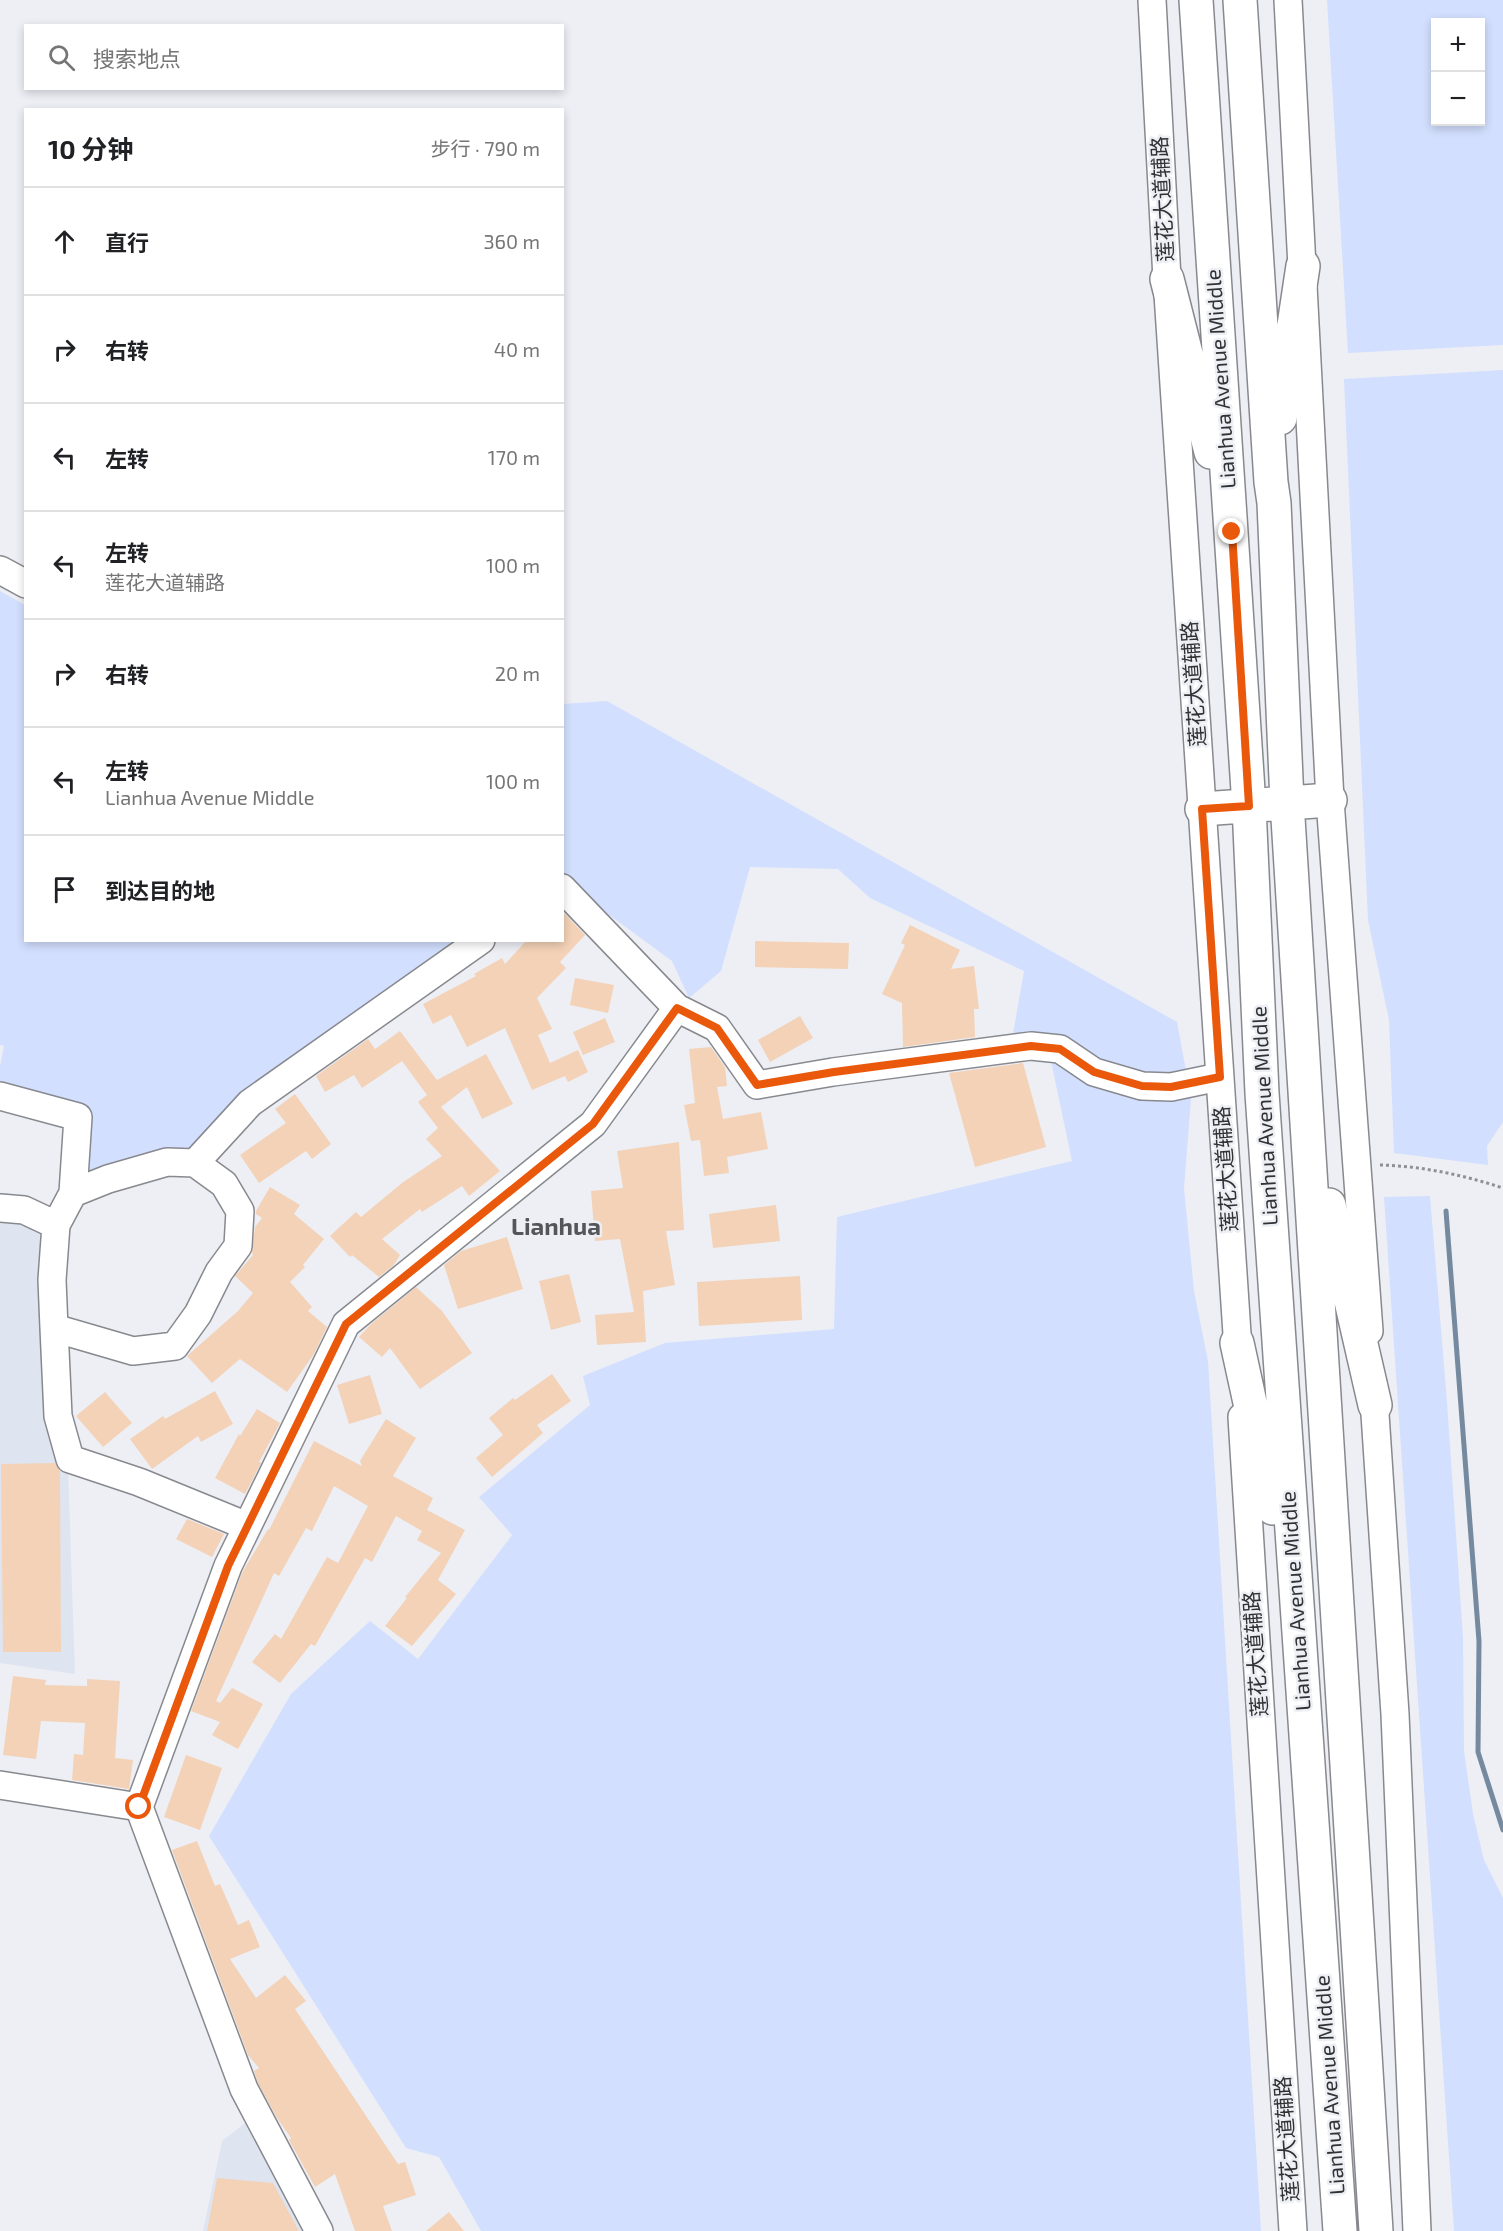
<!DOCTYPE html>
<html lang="zh">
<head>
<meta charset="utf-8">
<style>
  :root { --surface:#fff; --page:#f6f6f6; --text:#202124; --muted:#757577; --line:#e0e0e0 }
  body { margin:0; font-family:"Exo 2","Noto Sans SC",sans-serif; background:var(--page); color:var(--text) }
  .controls { position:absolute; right:18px; top:18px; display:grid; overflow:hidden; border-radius:0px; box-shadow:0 3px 9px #0003 }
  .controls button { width:54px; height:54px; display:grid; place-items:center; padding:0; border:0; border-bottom:2px solid var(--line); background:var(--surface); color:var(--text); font:30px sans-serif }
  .stop { position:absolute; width:18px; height:18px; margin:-14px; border:4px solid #ea580c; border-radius:50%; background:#fff }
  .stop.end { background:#ea580c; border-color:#fff; box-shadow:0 2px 6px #0008 }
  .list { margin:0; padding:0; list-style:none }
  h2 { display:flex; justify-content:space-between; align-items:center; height:78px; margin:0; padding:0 24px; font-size:26px }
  h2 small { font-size:20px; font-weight:400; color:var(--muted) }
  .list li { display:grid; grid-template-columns:39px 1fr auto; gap:18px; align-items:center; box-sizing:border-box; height:108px; padding:0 24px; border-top:2px solid var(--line) }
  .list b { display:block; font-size:22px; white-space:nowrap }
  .list p { margin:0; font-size:20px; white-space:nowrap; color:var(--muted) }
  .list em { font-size:20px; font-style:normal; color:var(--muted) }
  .icon { flex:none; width:33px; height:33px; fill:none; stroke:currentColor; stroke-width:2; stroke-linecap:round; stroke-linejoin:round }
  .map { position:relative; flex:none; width:1503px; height:2231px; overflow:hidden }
  .search { position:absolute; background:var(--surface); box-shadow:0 3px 9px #0003; left:24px; top:24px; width:540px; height:66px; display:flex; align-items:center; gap:15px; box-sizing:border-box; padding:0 21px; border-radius:0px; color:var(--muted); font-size:22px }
  .panel { position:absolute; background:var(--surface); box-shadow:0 3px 9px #0003; left:24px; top:108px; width:540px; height:834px; border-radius:0px }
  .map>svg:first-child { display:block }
  .built { fill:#dfe4f1 }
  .green { fill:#d2dffe; fill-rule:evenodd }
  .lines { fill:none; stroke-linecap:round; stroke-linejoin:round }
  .stream { stroke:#768a9f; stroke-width:5 }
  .building { fill:#f3d2b7 }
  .minor-casing { stroke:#87898e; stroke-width:30 }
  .major-casing { stroke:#87898e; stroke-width:36 }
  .path { stroke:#8f9094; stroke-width:3; stroke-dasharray:3 3; stroke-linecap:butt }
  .minor { stroke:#fff; stroke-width:27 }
  .major { stroke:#fff; stroke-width:33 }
  .route { stroke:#ea580c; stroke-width:8 }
  .labels { text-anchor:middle; stroke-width:5; stroke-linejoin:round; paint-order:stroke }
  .street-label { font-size:21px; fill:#313234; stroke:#edeff5 }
  .quarter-label { font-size:24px; font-weight:bold; fill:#54565a; stroke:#edeff5 }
</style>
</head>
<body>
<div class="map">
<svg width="1503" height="2231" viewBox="0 0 1503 2231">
  <rect width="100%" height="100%" fill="#edeff5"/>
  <!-- built -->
  <path class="built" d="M 0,1220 L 17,1222 L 45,1230 L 68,1467 L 75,1674 L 0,1663 Z
    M 249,2120 L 306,2231 L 203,2231 L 222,2141 Z"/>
  <!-- green -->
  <path class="green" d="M 1327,0 L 1503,0 L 1503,345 L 1348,353 ZM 1480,22 L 1480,122 L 1436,122 L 1436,22 Z
    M 1503,370 L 1503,1122 L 1487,1146 L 1488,1165 L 1394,1153 L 1389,1020 L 1368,920 L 1344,379 Z
    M 0,591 L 25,605 L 26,940 L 468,941 L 190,1154 L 137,1156 L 85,1174 L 86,1111 L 0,1084 L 0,1066 L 4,1046 L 0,1045 Z
    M 607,701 L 1177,1022 L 1191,1098 L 1184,1188 L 1194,1291 L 1208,1361 L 1261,2231 L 481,2231 L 439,2157 L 406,2148 L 209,1836 L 291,1694 L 370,1621 L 418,1659 L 512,1535 L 479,1497 L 590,1405 L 583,1376 L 665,1343 L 834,1329 L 837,1217 L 1072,1161 L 1046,1037 L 1013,1034 L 1024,971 L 870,898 L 838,869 L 750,867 L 721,971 L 689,998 L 672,961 L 563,881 L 563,704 Z
    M 1430,1196 L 1447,1402 L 1463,1638 L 1464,1751 L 1473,1814 L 1484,1860 L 1503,1898 L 1503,2231 L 1454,2231 L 1384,1197 Z"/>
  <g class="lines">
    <!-- stream -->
    <path class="stream" d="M 1446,1211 L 1479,1641 L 1478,1752 L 1503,1830"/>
  </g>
  <!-- building -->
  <path class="building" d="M 562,911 L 585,935 L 560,962 L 566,968 L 537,998 L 552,1029 L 538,1035 L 550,1063 L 578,1050 L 588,1072 L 568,1082 L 565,1076 L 532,1090 L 505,1028 L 467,1047 L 451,1015 L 433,1024 L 423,1004 L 476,976 L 474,974 L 502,958 L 505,964 L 527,940 L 562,940 Z
    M 910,925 L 960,950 L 951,969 L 974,966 L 979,1009 L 974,1009 L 975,1037 L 903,1047 L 902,1003 L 882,994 L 905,945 L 901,943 Z
    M 755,941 L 849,943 L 848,969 L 755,967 Z
    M 575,978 L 614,985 L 608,1013 L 570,1005 Z
    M 800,1016 L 813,1038 L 770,1062 L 758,1040 Z
    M 605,1018 L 615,1042 L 583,1055 L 573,1032 Z
    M 400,1031 L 437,1080 L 486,1054 L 513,1104 L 482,1119 L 467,1087 L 441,1107 L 500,1171 L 469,1196 L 462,1186 L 422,1212 L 420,1209 L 382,1239 L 400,1255 L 393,1266 L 379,1277 L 352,1255 L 350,1257 L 330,1236 L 356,1212 L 361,1217 L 402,1183 L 442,1156 L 426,1139 L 438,1128 L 418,1102 L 427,1095 L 402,1061 L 362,1088 L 354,1075 L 325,1092 L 316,1076 L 368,1039 L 375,1049 Z
    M 711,1047 L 725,1067 L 727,1086 L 717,1087 L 723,1119 L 761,1112 L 768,1149 L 727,1157 L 729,1173 L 704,1176 L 700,1140 L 691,1141 L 684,1105 L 695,1103 L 689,1049 Z
    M 1023,1063 L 1046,1147 L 975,1167 L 949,1073 Z
    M 295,1094 L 331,1144 L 312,1159 L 306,1151 L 259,1183 L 240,1155 L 286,1123 L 275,1109 Z
    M 679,1142 L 684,1230 L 666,1231 L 675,1285 L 643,1291 L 646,1342 L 597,1345 L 595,1315 L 634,1312 L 620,1239 L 595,1241 L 591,1191 L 623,1188 L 617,1151 Z
    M 270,1187 L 300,1205 L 294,1214 L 324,1239 L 303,1265 L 305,1267 L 290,1282 L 312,1307 L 308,1311 L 327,1327 L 314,1354 L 287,1392 L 240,1359 L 212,1383 L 187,1356 L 238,1311 L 253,1293 L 235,1276 L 253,1255 L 252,1253 L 255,1227 L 262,1218 L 256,1214 L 256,1211 Z
    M 776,1205 L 780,1241 L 713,1248 L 709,1214 Z
    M 507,1237 L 523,1289 L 458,1309 L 444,1265 L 461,1251 Z
    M 569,1274 L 581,1322 L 551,1330 L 539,1281 Z
    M 800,1276 L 802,1320 L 699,1326 L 697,1282 Z
    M 416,1287 L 442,1311 L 472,1353 L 420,1389 L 390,1348 L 382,1357 L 359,1337 L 371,1324 Z
    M 552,1374 L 571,1401 L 537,1425 L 543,1433 L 492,1477 L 476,1458 L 503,1435 L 489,1418 L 513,1398 L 515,1400 Z
    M 370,1375 L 382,1414 L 349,1424 L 337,1385 Z
    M 215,1391 L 233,1424 L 201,1442 L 198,1436 L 152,1469 L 130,1439 L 163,1416 L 165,1419 Z
    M 105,1392 L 132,1423 L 103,1447 L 76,1416 Z
    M 257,1409 L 280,1423 L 259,1462 L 261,1463 L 245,1494 L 215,1478 L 239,1434 L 240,1436 Z
    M 386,1419 L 416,1438 L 393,1476 L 433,1498 L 427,1510 L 465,1530 L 438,1580 L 456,1594 L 412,1646 L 385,1626 L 407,1598 L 405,1597 L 441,1553 L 417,1540 L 422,1531 L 396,1516 L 372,1562 L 365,1558 L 315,1646 L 311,1644 L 280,1683 L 252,1662 L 275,1634 L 281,1639 L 327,1557 L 338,1563 L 368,1506 L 334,1486 L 312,1531 L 306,1528 L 279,1576 L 274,1573 L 216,1701 L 220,1703 L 232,1688 L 263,1704 L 238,1749 L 212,1735 L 220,1722 L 191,1711 L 242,1573 L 268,1529 L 269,1530 L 314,1441 L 362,1466 L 360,1461 Z
    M 55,1463 L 60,1471 L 61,1652 L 3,1652 L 1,1464 Z
    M 187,1519 L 224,1534 L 212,1557 L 176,1539 Z
    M 13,1676 L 46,1680 L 45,1685 L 87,1686 L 87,1679 L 120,1681 L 115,1758 L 133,1760 L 129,1789 L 72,1780 L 74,1754 L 83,1755 L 85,1723 L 41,1721 L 36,1759 L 3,1755 Z
    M 186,1755 L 222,1768 L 200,1830 L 164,1817 Z
    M 197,1841 L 215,1886 L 220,1884 L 238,1925 L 249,1920 L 260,1947 L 230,1959 L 256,1998 L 285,1975 L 306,2001 L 295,2009 L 398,2164 L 405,2162 L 416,2195 L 383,2206 L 392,2231 L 355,2231 L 335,2174 L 315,2187 L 289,2140 L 291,2138 L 277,2118 L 258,2083 L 254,2071 L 259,2068 L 248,2055 L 172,1850 Z
    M 217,2178 L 273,2183 L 299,2231 L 207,2231 Z
    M 449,2212 L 464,2231 L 426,2231 Z"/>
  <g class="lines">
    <defs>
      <path id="minor" d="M 1152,0 L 1167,279 L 1239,1364
        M 1288,0 L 1330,800 L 1369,1331
        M 0,570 L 26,584
        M 677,1008 L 717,1028 L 757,1085 L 833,1072 L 1031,1046 L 1060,1049 L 1094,1072 L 1142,1086 L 1171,1087 L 1219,1077
        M 0,1096 L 78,1117 L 73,1193 L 108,1179 L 167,1162 L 195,1163 L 250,1103 L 481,940
        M 73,1193 L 56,1225 L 52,1280 L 54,1328 L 133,1351 L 175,1346 L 198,1314 L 219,1272 L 238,1246 L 240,1211 L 224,1184 L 195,1163
        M 0,1208 L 24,1210 L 56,1225
        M 54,1328 L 58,1416 L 70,1459 L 139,1482 L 237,1522
        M 1373,1384 L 1395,1714 L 1417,2231
        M 1242,1417 L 1293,2231
        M 0,1785 L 139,1807
        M 319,2231 L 244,2089 L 139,1807 L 228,1566 L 346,1324 L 593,1124 L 677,1008 L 562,888"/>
      <path id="major" d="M 1196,0 L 1249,806 L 1262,1093 L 1340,2231
        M 1240,0 L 1271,482 L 1274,503 L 1287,802 L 1376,2231
        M 1167,279 L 1211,452
        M 1280,418 L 1303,266
        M 1202,809 L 1330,800
        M 1329,1205 L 1375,1405
        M 1237,1343 L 1273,1508"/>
    </defs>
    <!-- minor casing -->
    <use href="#minor" class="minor-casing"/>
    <!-- major casing -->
    <use href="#major" class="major-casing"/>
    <!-- path -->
    <path class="path" d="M 1380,1165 C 1422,1166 1463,1175 1503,1188"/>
    <!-- minor -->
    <use href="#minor" class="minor"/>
    <!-- major -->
    <use href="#major" class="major"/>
  </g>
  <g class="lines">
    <!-- route -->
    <path class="route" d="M 139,1807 L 228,1566 L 346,1324 L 593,1124 L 677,1008 L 717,1028 L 757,1085 L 834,1072 L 1031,1046 L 1060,1049 L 1094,1072 L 1142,1086 L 1171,1087 L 1220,1077 L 1202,809 L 1249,806 L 1232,532"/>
  </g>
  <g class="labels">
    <!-- street labels -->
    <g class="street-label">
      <text transform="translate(1163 199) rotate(-93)" y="7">莲花大道辅路</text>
      <text transform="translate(1221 379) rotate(-94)" y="7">Lianhua Avenue Middle</text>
      <text transform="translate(1194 684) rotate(-94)" y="7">莲花大道辅路</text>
      <text transform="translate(1265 1116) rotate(-93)" y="7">Lianhua Avenue Middle</text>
      <text transform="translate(1226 1169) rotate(-94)" y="7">莲花大道辅路</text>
      <text transform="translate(1296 1601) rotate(-94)" y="7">Lianhua Avenue Middle</text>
      <text transform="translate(1256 1654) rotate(-94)" y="7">莲花大道辅路</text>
      <text transform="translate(1330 2085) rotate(-94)" y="7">Lianhua Avenue Middle</text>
      <text transform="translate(1287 2139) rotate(-94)" y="7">莲花大道辅路</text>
    </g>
    <!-- quarter labels -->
    <g class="quarter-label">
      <text x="556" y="1235">Lianhua</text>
    </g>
  </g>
</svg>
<div class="controls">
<button>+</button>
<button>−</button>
</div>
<div class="stop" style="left:139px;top:1807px"></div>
<div class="stop end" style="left:1232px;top:532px"></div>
<div class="search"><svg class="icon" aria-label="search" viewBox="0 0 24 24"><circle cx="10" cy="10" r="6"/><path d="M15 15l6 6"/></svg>搜索地点</div>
<section class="panel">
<h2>10 分钟<small>步行 · 790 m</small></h2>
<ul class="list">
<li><svg class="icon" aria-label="ahead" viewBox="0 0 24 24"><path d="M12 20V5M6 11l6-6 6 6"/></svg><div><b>直行</b></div><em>360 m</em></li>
<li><svg class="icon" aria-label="right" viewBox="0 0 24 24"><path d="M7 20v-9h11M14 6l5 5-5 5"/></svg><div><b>右转</b></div><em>40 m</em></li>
<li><svg class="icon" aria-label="left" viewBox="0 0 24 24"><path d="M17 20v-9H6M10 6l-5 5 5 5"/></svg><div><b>左转</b></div><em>170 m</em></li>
<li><svg class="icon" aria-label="left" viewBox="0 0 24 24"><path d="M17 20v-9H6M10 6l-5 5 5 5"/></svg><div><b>左转</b><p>莲花大道辅路</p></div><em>100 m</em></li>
<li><svg class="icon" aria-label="right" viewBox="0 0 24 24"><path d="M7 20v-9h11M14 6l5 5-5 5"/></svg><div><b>右转</b></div><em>20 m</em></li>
<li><svg class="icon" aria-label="left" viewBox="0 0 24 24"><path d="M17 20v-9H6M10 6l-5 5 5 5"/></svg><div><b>左转</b><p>Lianhua Avenue Middle</p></div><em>100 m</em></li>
<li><svg class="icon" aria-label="arrive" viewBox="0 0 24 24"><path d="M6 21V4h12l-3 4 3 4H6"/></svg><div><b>到达目的地</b></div></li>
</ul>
</section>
</div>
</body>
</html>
